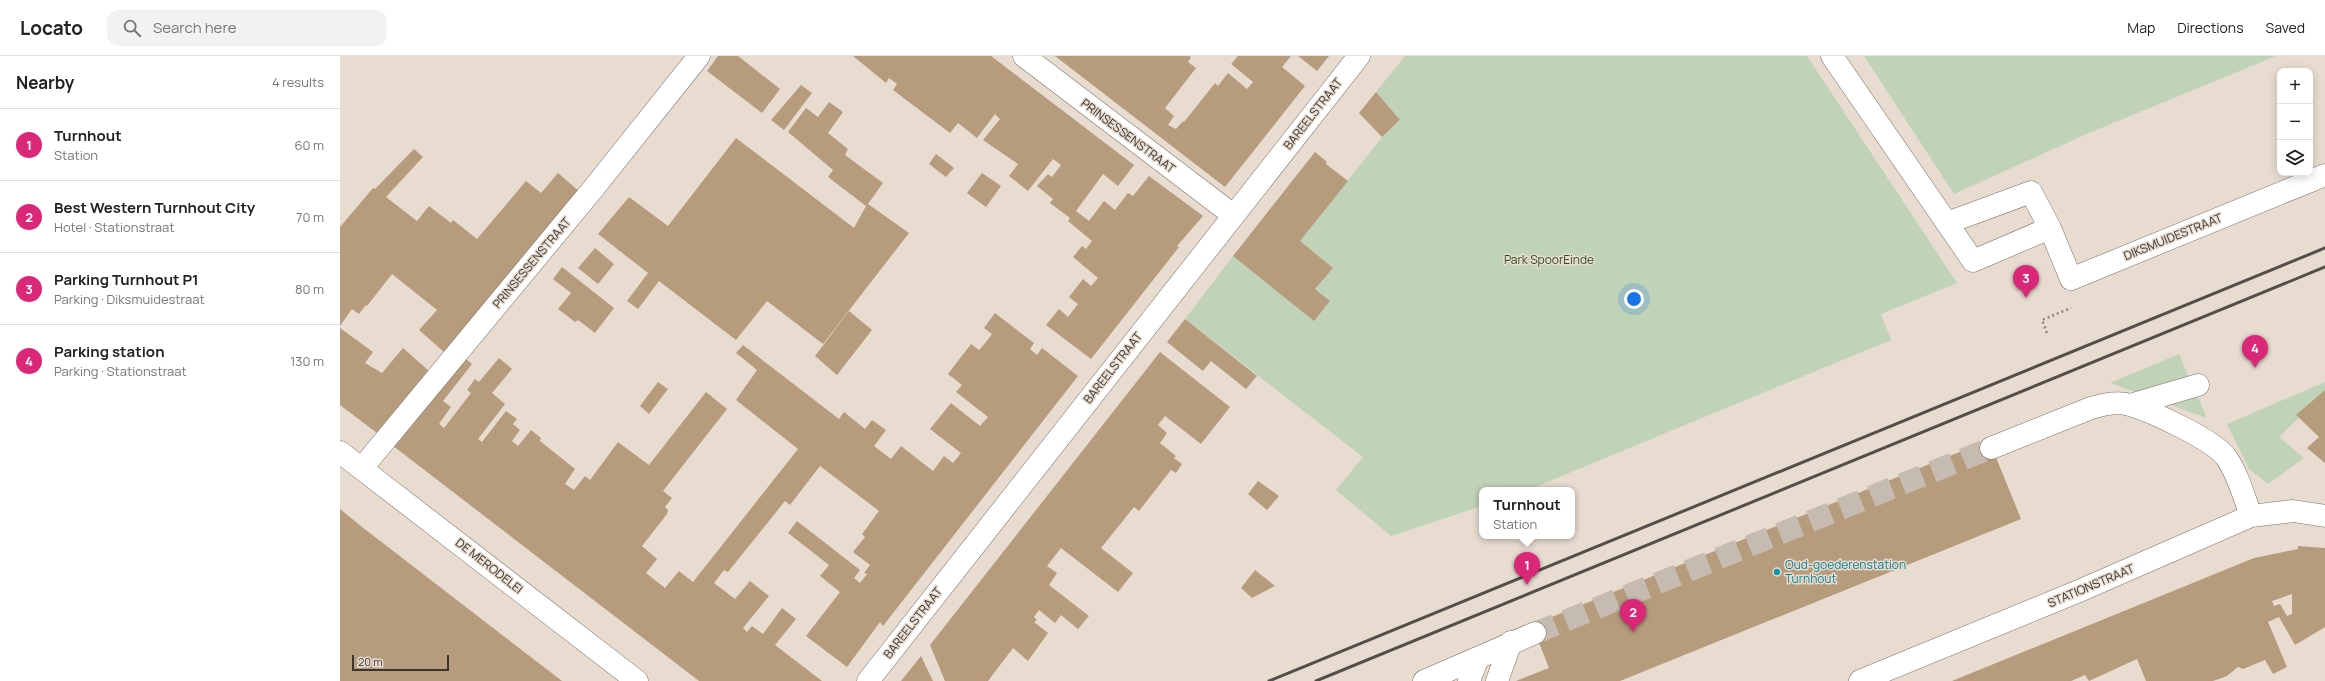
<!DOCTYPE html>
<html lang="en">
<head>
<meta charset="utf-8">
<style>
  :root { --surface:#fff; --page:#f2f2f2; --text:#222; --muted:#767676; --line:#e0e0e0; --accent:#db2777 }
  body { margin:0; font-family:Manrope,sans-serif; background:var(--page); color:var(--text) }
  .controls { position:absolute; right:12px; top:12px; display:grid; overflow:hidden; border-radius:8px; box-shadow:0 2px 10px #0003 }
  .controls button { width:36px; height:36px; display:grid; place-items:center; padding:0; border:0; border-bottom:1px solid var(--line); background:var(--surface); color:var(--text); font:20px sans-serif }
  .scale { position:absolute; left:12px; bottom:10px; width:97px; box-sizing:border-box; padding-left:4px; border:2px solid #393530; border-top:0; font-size:11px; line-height:14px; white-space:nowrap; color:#393530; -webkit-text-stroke:3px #e8dcd1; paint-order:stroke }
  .you { position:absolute; left:1294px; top:243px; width:14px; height:14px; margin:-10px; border:3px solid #fff; border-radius:50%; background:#1a73e8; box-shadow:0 0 0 6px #1a73e833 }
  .badge { display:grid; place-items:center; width:26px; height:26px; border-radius:50%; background:var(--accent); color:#fff; font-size:13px; font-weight:700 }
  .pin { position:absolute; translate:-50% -33px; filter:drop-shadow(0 1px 2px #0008) }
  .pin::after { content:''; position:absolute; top:21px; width:14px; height:12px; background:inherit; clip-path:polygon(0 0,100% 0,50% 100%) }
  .popup { position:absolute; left:1139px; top:431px; width:96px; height:52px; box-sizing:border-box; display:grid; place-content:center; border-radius:8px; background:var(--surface); filter:drop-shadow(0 1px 3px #0005); font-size:13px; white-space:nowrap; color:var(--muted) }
  .popup b { font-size:15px; color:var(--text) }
  .popup::after { content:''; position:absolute; left:50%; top:100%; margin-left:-8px; border:8px solid transparent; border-top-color:var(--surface) }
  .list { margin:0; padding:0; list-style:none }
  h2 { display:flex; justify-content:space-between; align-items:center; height:52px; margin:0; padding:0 16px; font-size:17px }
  h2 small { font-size:13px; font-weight:400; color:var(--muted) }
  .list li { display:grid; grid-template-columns:26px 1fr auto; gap:12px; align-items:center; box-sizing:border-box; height:72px; padding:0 16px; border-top:1px solid var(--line) }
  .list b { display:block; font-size:15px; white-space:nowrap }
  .list p { margin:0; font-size:13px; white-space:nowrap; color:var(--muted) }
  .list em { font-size:13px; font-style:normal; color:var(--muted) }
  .icon { flex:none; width:22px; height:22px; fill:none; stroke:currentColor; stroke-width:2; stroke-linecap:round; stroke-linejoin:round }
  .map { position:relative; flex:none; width:1985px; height:625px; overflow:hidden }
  header { display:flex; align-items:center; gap:24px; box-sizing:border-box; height:56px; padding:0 20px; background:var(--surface); border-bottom:1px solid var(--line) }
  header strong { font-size:19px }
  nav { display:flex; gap:22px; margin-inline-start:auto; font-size:14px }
  .search { width:280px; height:36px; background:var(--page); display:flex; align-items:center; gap:10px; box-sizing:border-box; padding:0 14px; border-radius:12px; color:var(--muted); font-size:15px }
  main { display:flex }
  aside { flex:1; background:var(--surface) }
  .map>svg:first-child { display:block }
  .green { fill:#c0d2b8 }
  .building { fill:#b69b7c; fill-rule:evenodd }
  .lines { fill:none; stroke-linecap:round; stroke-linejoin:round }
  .minor-tunnel { stroke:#c5bbb1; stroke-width:22; stroke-dasharray:22 11; stroke-linecap:butt }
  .minor-casing { stroke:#7b7066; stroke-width:23 }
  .path { stroke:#8c847d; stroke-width:2.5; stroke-dasharray:2 3; stroke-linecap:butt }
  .minor { stroke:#fff; stroke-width:22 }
  .rail { stroke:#534e48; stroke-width:3 }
  .culture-dot { fill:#0f9aa8; stroke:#e8dcd1; stroke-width:1.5 }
  .labels { text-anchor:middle; stroke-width:3; stroke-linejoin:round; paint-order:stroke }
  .street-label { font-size:12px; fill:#393530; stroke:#e8dcd1 }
  .park-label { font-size:12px; fill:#2f4e1e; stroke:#e8dcd1 }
  .culture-label { font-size:12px; fill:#0d838f; stroke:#e8dcd1; text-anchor:start }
</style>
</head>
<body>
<header>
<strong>Locato</strong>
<div class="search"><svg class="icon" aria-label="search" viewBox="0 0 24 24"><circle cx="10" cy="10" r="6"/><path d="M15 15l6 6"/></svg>Search here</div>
<nav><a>Map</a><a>Directions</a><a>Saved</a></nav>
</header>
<main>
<aside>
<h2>Nearby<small>4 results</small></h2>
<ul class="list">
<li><span class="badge">1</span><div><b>Turnhout</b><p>Station</p></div><em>60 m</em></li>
<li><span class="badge">2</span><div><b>Best Western Turnhout City</b><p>Hotel · Stationstraat</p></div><em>70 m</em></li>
<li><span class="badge">3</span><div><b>Parking Turnhout P1</b><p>Parking · Diksmuidestraat</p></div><em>80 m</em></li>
<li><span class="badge">4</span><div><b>Parking station</b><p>Parking · Stationstraat</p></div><em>130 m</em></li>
</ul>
</aside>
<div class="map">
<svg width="1985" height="625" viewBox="0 0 1985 625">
  <rect width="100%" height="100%" fill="#e8dcd1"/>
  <!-- green -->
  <path class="green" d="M 1065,0 L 1467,0 L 1617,227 L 1541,258 L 1551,284 L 1188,434 L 1142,434 L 1142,450 L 1051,480 L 996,434 L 1023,401 L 845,263 L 893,200 L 974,264 L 990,245 L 975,233 L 992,212 L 960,185 L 1042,81 L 1060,65 L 1036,36 Z
    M 1524,0 L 1936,0 L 1749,77 L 1614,138 Z
    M 1839,298 L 1867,362 L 1770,327 Z
    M 1985,326 L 1985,336 L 1939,381 L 1964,402 L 1928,428 L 1909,413 L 1887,368 Z"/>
  <!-- building -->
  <path class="building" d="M 378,0 L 398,0 L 440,33 L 422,57 L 367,15 Z
    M 513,0 L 651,0 L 794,109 L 778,130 L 763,118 L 736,155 L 749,165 L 764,145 L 775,154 L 788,137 L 793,140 L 809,120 L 863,160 L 837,190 L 839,191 L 751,303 L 706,269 L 719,253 L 728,261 L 738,248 L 729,241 L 743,223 L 751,230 L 758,222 L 733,201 L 742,190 L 746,193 L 752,185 L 728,165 L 730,162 L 710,147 L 713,143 L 697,130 L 708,118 L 712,121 L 721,109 L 713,103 L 688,135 L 669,120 L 678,108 L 643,84 L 660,63 L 655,58 L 637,82 L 618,67 L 610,77 L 553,34 L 557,28 L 549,22 L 546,27 Z
    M 715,0 L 849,0 L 851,1 L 848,6 L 856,12 L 825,52 L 834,60 L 828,69 L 836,73 L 843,65 L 844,66 L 875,27 L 878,30 L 888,17 L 907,33 L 913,26 L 891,8 L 898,0 L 951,0 L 942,11 L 965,30 L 885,131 Z
    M 958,0 L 989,0 L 977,15 Z
    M 461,29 L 472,37 L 444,74 L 431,64 Z
    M 1036,36 L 1060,64 L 1042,81 L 1019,57 Z
    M 489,46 L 503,56 L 488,77 L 508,93 L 505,99 L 543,127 L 528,148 L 569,177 L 483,288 L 427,245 L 396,284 L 319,225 L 298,253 L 287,245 L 308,217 L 258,178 L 289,141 L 328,170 L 396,82 L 514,172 L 526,150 L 488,121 L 493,114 L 448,76 L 466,52 L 478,61 Z
    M 74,93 L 83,101 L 46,141 L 77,165 L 89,150 L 111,167 L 113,164 L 137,183 L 186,125 L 201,137 L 218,117 L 240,136 L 104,296 L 79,274 L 97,254 L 52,218 L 27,250 L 26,249 L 19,258 L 12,253 L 0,270 L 0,171 L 33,132 L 35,133 Z
    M 975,96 L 987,106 L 986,108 L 1008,125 L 960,185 L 993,212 L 975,233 L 990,245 L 974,265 L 893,200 Z
    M 596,98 L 614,112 L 606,121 L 589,108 Z
    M 642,117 L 661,130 L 646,151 L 627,137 Z
    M 255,192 L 274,208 L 258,228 L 238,212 Z
    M 222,211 L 274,252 L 255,277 L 238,264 L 235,266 L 218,253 L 231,237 L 213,223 Z
    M 509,255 L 532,274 L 497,319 L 475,300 Z
    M 655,257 L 694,287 L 690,293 L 697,299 L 702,292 L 738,320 L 543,570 L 540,566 L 507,611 L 466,580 L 500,536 L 480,520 L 489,509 L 448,477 L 457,465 L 520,514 L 514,522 L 520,527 L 527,518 L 524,517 L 530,509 L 513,496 L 525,481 L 522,478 L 539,455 L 480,410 L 450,449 L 445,445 L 388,516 L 384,514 L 374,527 L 395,543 L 410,525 L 429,540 L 403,572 L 407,576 L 412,570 L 423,578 L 442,552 L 456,563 L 435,589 L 482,625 L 359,625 L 48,386 L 121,299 L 132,308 L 103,345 L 111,351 L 99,368 L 104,372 L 131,337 L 127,334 L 135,323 L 139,326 L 159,302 L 172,313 L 152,337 L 165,348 L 138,383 L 142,386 L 166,355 L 177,363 L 173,368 L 180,374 L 172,385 L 178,390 L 191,374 L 201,382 L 200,385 L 235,413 L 225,428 L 234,434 L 245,420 L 250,424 L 278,386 L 309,409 L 366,336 L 387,353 L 323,435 L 332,442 L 325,451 L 328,454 L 327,458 L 302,490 L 317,503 L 306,517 L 325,532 L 339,515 L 353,526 L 458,393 L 396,344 L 417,314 L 396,297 L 403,289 L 499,363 L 504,356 L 525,373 L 532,364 L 546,374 L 534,390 L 551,403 L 561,390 L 593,415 L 604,400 L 613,407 L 621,397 L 590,373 L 611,347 L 640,370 L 648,361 L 616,336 L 622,329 L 608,318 L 631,288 L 639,294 L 646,286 L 652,278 L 644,272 Z
    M 845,263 L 917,320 L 906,333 L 871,305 L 863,315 L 827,286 Z
    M 0,272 L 33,296 L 25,307 L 42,317 L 63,292 L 89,315 L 37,377 L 0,349 Z
    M 820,296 L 890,351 L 861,388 L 825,360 L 818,369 L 827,377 L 820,387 L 836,400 L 834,402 L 842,408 L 836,417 L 831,414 L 799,455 L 794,451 L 761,492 L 793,517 L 778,536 L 721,492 L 707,510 L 717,517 L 709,529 L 749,560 L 738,573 L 721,559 L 715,567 L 699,554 L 694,561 L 697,564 L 694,566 L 708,577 L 688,605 L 673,592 L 648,625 L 605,625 L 590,589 Z
    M 318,326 L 328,333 L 309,358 L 300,350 Z
    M 1985,334 L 1985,407 L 1967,392 L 1979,381 L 1956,359 Z
    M 1649,384 L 1681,463 L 1280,625 L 1176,625 L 1209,612 L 1192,569 Z
    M 918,425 L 939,440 L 927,454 L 908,438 Z
    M 0,453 L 22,471 L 222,625 L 0,625 Z
    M 1958,490 L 1985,492 L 1985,571 L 1955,589 L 1939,561 L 1928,566 L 1947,611 L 1933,618 L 1925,604 L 1903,613 L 1898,611 L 1887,620 L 1873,625 L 1806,625 L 1797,603 L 1749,625 L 1745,619 L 1731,625 L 1612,625 L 1914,502 L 1958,493 ZM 1952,538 L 1952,558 L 1947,560 L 1940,548 L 1934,550 L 1932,545 Z
    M 915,514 L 935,530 L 912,542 L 901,532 Z
    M 581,600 L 593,625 L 561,625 Z"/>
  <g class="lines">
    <!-- minor-tunnel -->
    <path class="minor-tunnel" d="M 1195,577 L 1651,392"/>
    <defs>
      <path id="minor" d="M 684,0 L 893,159
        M 1492,0 L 1633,205 L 1710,172 L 1691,136 L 1607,167
        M 1710,172 L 1731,223 L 1985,119
        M 1790,349 L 1858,329
        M 1651,392 L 1751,352 C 1764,348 1778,345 1790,349 C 1813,356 1872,383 1886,401 C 1898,418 1904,441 1911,460
        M 0,396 L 297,625
        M 22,412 L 253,133 L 359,0
        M 528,625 L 1019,0
        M 1084,625 L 1195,577
        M 1129,625 L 1138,602
        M 1157,625 L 1171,586
        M 1520,625 L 1739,535 L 1911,460 L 1953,455 L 1985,460"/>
    </defs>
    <!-- minor casing -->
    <use href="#minor" class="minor-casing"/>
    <!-- path -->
    <path class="path" d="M 1707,277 L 1702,264 L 1731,252"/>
    <!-- minor -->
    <use href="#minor" class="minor"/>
    <!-- rail -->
    <path class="rail" d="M 929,625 L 1985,192
      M 976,625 L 1985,211"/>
  </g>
  <!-- markers -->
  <circle class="culture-dot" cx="1437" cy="516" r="4"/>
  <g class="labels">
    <!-- street labels -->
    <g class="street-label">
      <text transform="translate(973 58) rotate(-52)" y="4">BAREELSTRAAT</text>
      <text transform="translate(788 80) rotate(37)" y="4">PRINSESSENSTRAAT</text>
      <text transform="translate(1833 181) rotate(-22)" y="4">DIKSMUIDESTRAAT</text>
      <text transform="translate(192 207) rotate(-50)" y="4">PRINSESSENSTRAAT</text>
      <text transform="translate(773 312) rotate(-52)" y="4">BAREELSTRAAT</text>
      <text transform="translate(149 510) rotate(38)" y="4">DE MERODELEI</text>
      <text transform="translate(1751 530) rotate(-23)" y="4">STATIONSTRAAT</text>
      <text transform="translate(573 567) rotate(-52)" y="4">BAREELSTRAAT</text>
    </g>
    <!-- park labels -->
    <g class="park-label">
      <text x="1209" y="208">Park SpoorEinde</text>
    </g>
    <!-- culture labels -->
    <g class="culture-label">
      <text x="1445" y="513">Oud-goederenstation<tspan x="1445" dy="14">Turnhout</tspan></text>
    </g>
  </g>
</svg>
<div class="controls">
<button>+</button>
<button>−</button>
<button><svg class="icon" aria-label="layers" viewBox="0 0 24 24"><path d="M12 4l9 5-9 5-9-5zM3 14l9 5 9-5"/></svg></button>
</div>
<div class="scale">20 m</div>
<div class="you"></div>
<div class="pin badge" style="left:1187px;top:529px">1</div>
<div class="popup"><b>Turnhout</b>Station</div>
<div class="pin badge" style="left:1293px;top:576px">2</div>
<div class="pin badge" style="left:1686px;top:242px">3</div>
<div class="pin badge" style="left:1915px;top:312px">4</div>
</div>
</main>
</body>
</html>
